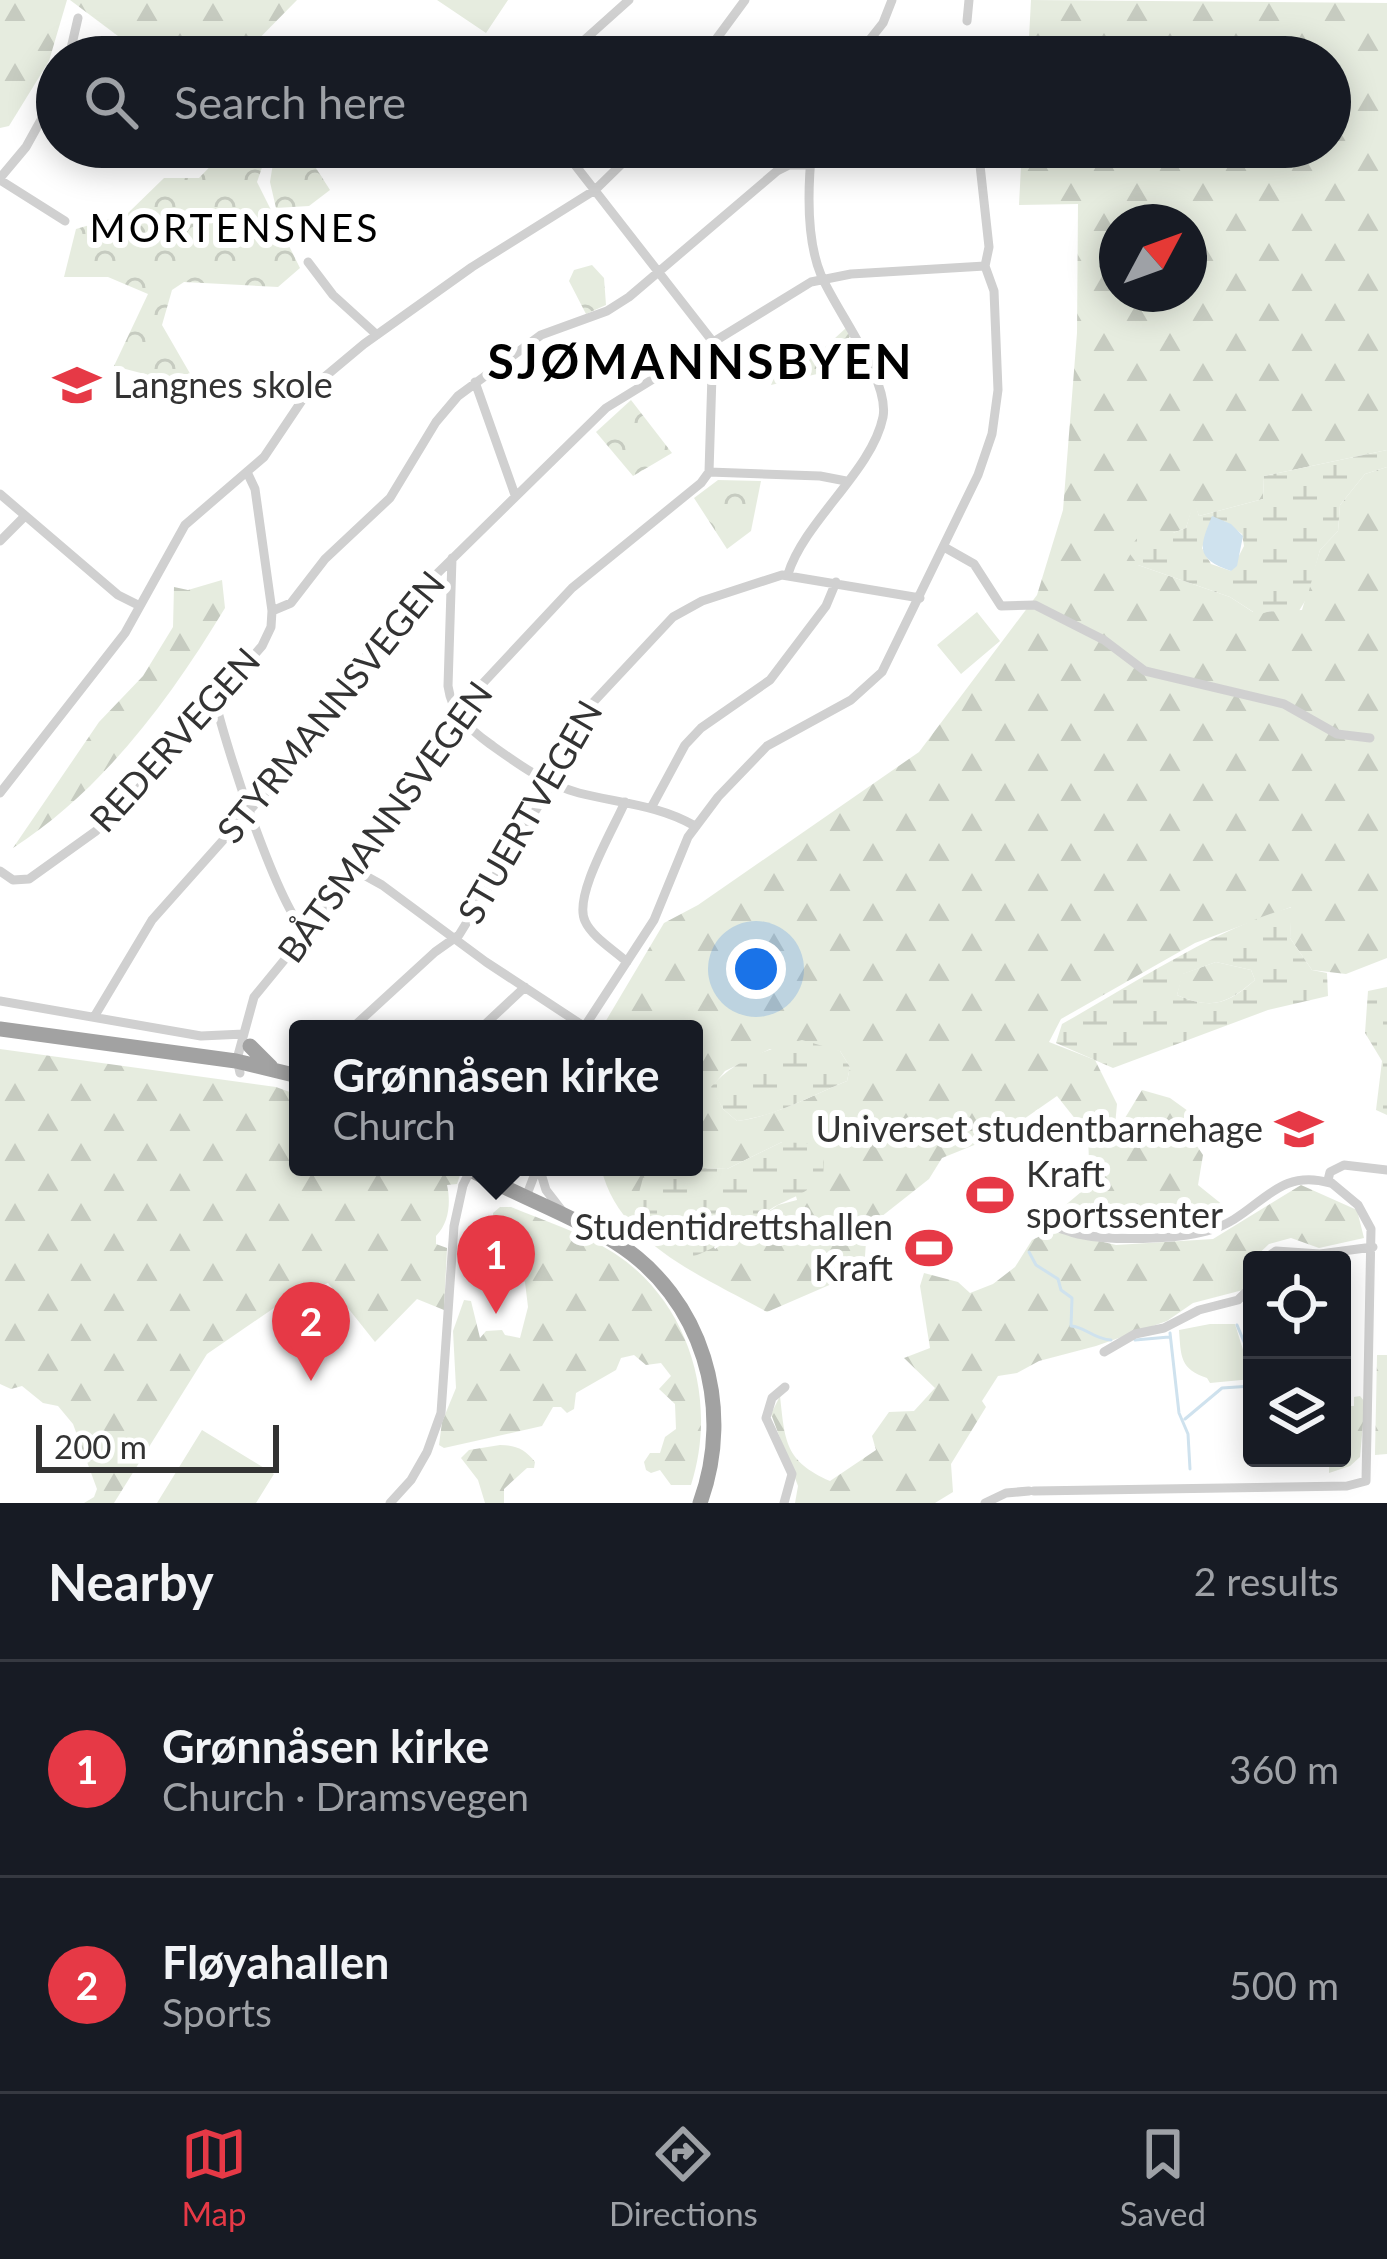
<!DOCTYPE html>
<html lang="en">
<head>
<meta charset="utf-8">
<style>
  :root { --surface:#171b24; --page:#20242c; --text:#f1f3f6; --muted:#9ea1a6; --line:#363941; --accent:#e63946 }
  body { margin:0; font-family:Lato,sans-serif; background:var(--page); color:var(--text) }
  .controls { position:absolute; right:36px; bottom:36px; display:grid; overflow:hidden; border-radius:12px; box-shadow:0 6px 30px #0003 }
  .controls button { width:108px; height:108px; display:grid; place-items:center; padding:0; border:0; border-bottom:3px solid var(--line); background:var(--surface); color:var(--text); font:60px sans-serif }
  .compass { position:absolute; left:1099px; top:204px; width:108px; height:108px; border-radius:50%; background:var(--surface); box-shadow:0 6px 30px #0003; rotate:49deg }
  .scale { position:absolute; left:36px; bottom:30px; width:243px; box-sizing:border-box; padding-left:12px; border:6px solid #333; border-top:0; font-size:33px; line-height:42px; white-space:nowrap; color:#333; -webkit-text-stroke:9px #fff; paint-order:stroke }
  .you { position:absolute; left:756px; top:969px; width:42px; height:42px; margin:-30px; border:9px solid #fff; border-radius:50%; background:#1a73e8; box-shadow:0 0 0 18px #1a73e833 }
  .badge { display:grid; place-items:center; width:78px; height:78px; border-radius:50%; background:var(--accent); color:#fff; font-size:39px; font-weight:700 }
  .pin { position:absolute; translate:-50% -99px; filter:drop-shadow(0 3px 6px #0008) }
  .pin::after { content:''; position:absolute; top:63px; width:42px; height:36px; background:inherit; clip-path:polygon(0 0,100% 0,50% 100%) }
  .popup { position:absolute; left:289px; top:1020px; width:414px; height:156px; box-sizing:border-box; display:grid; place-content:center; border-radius:12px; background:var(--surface); filter:drop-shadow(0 3px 9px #0005); font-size:39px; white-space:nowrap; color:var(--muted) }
  .popup b { font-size:45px; color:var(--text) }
  .popup::after { content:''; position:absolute; left:50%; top:100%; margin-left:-24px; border:24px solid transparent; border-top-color:var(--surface) }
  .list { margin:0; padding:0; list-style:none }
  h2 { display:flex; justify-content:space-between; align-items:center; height:156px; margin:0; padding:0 48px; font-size:51px }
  h2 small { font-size:39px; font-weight:400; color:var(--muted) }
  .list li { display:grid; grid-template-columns:78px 1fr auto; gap:36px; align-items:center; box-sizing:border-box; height:216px; padding:0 48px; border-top:3px solid var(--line) }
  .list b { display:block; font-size:45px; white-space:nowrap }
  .list p { margin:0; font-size:39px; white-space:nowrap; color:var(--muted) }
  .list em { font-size:39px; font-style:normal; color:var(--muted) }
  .icon { flex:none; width:66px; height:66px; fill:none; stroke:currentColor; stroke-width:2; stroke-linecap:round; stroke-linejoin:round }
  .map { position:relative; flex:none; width:1387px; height:1503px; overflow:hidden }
  .search { position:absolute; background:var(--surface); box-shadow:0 6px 30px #0003; left:36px; right:36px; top:36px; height:132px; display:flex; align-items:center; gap:30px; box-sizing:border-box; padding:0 42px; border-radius:66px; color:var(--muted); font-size:45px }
  .sheet { height:588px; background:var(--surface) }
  nav { display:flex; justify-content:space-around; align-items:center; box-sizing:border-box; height:168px; border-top:3px solid var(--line); background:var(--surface); font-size:33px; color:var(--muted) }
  nav a { display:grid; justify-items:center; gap:6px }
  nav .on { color:var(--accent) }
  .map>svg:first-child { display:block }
  .forest { fill:url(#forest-firs); fill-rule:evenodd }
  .wetland { fill:url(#wetland-marsh); fill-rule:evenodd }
  .park { fill:url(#park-crowns) }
  .pitch { fill:#e6ecdf }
  .water { fill:#cfe2ee }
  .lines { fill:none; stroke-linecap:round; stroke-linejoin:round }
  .stream { stroke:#cfe2ee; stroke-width:3 }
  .minor { stroke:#d0d0d0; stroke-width:9 }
  .trunk { stroke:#a2a2a2; stroke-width:15 }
  .minor-bridge { stroke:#d0d0d0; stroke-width:9 }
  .labels { text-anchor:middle; stroke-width:12; stroke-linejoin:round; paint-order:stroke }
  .poi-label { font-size:36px; fill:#333; stroke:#fff; text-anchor:start }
  .street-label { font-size:36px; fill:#333; stroke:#fff }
  .neighbourhood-label { font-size:39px; letter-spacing:3px; fill:#000; stroke:#fff }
  .district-label { font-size:48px; font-weight:bold; letter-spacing:3px; fill:#000; stroke:#fff }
</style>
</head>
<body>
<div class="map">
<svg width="1387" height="1503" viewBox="0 0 1387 1503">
  <defs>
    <pattern id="forest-firs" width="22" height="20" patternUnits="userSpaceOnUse" patternTransform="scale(3)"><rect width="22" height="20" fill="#e6ecdf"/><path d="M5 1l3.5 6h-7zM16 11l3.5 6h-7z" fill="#c6cbc0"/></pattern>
    <pattern id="wetland-marsh" width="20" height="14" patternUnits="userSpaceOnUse" patternTransform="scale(3)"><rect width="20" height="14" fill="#e6ecdf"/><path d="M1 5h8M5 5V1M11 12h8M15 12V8" fill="none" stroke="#c6cbc0"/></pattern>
    <pattern id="park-crowns" width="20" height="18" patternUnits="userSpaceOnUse" patternTransform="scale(3)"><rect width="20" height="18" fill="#e6ecdf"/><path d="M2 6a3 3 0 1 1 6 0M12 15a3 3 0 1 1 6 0" fill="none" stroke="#c6cbc0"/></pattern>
  </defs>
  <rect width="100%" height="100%" fill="#fff"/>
  <!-- forest -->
  <path class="forest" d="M 0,0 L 67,0 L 49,61 L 9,126 L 0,128 Z
    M 70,0 L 297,0 L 241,57 L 146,57 Z
    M 1031,0 L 1387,3 L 1387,450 L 1264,476 L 1263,499 L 1199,516 L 1194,503 L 1186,528 L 1173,533 L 1138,565 L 1230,597 L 1253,612 L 1302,610 L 1320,550 L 1338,531 L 1340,505 L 1365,474 L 1387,467 L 1387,958 L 1346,974 L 1312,970 L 1290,938 L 1291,907 L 1195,943 L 1061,1019 L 1049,1042 L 1095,1060 L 1117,1104 L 1114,1136 L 1142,1090 L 1170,1098 L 1206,1124 L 1195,1143 L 1203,1155 L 1198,1185 L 1229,1210 C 1172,1223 1115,1234 1062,1208 L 1100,1176 L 1089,1162 L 1088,1135 L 1057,1096 L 1004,1133 L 942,1158 L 929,1179 L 867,1228 L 864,1270 L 767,1312 C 705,1277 618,1244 601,1167 L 694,1167 L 694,1029 L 601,1029 L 664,923 L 698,905 L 919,752 L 1037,595 L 1063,510 L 1077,333 L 1078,204 L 1019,205 L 1022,147 L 1330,147 L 1330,57 L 1028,57 ZM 1117,222 L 1189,222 L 1189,294 L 1117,294 ZM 770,1049 L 840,1051 L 850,1067 L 847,1081 C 810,1096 776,1116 737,1121 L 723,1109 L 712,1087 L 725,1071 ZM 782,1142 L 797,1200 L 778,1205 L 715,1249 L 669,1167 L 727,1169 Z
    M 222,580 L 225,608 C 170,699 103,790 13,848 L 99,722 L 143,676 L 173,627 L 174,587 L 188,590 Z
    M 1216,962 L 1251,970 L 1255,980 C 1227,1004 1212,1010 1177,995 L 1182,974 Z
    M 0,1049 L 276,1087 L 298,1095 L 298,1167 L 445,1167 L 460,1175 L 457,1184 L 447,1185 C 451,1203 449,1223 436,1236 L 436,1244 L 447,1248 L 444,1310 L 417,1299 L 375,1342 L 328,1283 L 290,1297 L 207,1354 L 114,1503 L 84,1503 L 94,1497 L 97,1489 L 73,1424 L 58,1406 L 43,1403 L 22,1386 L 11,1389 L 0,1384 Z
    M 1301,1185 L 1357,1210 L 1364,1238 L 1319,1248 L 1291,1238 L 1269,1244 L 1252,1260 L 1243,1290 L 1193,1303 L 1167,1321 L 1096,1346 L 1039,1361 L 1017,1373 L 998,1376 L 982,1401 L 986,1407 L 951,1464 L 953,1492 L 935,1503 L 795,1503 L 798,1486 L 771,1414 L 780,1396 C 785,1442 785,1461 830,1481 L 876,1450 L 872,1436 L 889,1412 L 914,1411 L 935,1388 L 904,1358 L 930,1348 L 920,1286 L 924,1273 L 958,1282 L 970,1293 L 993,1284 L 1015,1267 L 1032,1240 L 1053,1230 L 1116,1245 L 1213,1239 Z
    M 500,1207 L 511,1207 C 545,1221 582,1233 614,1253 C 690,1302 718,1401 691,1485 L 671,1485 L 660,1470 L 651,1473 L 646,1470 L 644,1462 L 650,1453 L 660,1453 L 665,1437 L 676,1429 L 675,1404 L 659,1389 L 671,1376 L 661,1363 L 646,1365 L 634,1355 L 621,1358 L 616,1370 L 576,1393 L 574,1409 L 567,1413 L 561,1407 L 553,1407 L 542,1426 L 444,1448 L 439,1445 L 442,1422 L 456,1388 L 453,1331 L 464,1300 L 471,1301 L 480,1338 L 486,1331 L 502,1330 L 505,1335 L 520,1338 L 528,1307 L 525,1282 L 513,1274 L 505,1278 L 485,1274 C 477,1255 490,1250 494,1231 C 495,1225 493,1219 493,1213 Z
    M 1377,1355 L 1387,1355 L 1387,1454 L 1375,1455 Z
    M 1360,1396 L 1365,1402 L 1360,1457 L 1350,1466 L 1329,1473 L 1329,1458 L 1342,1458 L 1342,1406 L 1354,1406 L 1354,1397 Z
    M 500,1445 C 516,1445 525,1449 535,1462 L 534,1468 L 527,1468 L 504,1489 L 504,1503 L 485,1503 L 478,1480 L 461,1458 L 469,1450 Z"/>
  <!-- wetland -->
  <path class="wetland" d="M 1387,450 L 1387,467 L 1365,474 L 1340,505 L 1338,531 L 1320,550 L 1307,598 L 1297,614 L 1270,611 L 1258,615 L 1230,597 L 1138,565 L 1130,554 L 1131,546 L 1145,528 L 1173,533 L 1186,528 L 1194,500 L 1199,516 L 1263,499 L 1264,476 ZM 1224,521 L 1242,534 L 1244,546 L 1231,571 L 1211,564 L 1202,548 L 1211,522 Z
    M 1292,907 L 1290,938 L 1312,970 L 1327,973 L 1328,996 L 1268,1010 L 1113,1068 L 1056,1043 L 1062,1024 C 1132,985 1216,928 1292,907 ZM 1216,962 L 1251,970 L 1255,980 C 1228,1004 1212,1010 1177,995 L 1183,974 Z
    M 1387,987 L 1387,1115 L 1376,1110 L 1382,1061 L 1365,1033 L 1368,991 Z
    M 802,1040 L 840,1051 L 850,1067 L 847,1081 C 810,1096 777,1116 737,1121 L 723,1109 L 711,1087 C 734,1060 768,1049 802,1040 Z
    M 782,1142 L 817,1144 L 824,1162 L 823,1178 C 803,1195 795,1196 774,1207 C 746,1224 723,1246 692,1257 L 652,1229 L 637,1200 L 643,1178 L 669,1167 L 727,1169 Z"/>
  <!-- park -->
  <path class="park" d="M 229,147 L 269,147 L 257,182 L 300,268 L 278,287 L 184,282 L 172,290 L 162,325 L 192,377 L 189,399 L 168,395 L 156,377 L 114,366 L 148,294 L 108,277 L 64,277 L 76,229 L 127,214 L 164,178 L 199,178 Z
    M 275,151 L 314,165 L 330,190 L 309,206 L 276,208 L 270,182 Z
    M 592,265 L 604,278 L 606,305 L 586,314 L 569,281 L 574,270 Z
    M 846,328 L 850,337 L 820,366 L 817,374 L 771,385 L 780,364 L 795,352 L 812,359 Z
    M 631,400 L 672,453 L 633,476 L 596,432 Z
    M 718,480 L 761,481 L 751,531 L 727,549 L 694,498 Z"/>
  <!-- pitch -->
  <path class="pitch" d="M 437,0 L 508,0 L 486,33 Z
    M 977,612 L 1000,641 L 961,674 L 937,645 Z
    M 1210,1324 L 1235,1324 L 1252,1379 L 1210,1383 L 1207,1378 C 1180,1369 1181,1357 1179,1330 Z
    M 202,1430 L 274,1474 L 256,1503 L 157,1503 Z"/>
  <!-- water -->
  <path class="water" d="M 1212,516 L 1231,524 L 1243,536 L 1237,566 L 1231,571 C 1194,558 1200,546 1212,516 Z"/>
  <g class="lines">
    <!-- stream -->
    <path class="stream" d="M 1029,1252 L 1036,1265 L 1058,1279 L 1061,1290 L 1072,1298 L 1071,1326 C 1086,1327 1093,1339 1111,1340
      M 1237,1325 L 1252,1361
      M 1170,1333 L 1179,1413 L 1188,1434 L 1190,1469
      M 1135,1340 L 1169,1337
      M 1185,1419 L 1222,1388 L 1252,1386"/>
    <!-- minor -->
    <path class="minor" d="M 967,21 L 969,0
      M 572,51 L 629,0
      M 69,57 L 78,18
      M 703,57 L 745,0
      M 856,57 L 883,23 L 892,0
      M 561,147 L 713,342 L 709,472
      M 754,147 L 784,167
      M 0,178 L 26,147 L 57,91
      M 0,180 L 65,221
      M 308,262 L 333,295 L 377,335
      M 475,382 L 515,495
      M 0,494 L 118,595 L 140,606
      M 0,541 L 25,516
      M 944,547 L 974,564 L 1001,606 L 1035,605 L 1104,640 L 1145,671 L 1284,704 L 1337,734 L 1370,738
      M 452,558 L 448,686 C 452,714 468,728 490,744 C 518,764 545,784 579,793 C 619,803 659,805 695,826
      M 788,574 C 805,520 872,471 883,417 C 890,380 836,311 821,275 C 806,239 808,185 812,147
      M 272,611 L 291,603 L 325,559 L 390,498 L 436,422 L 458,396 L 541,335 L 607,311 L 629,297 L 777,171 L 789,165 L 811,165
      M 215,700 C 226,747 277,906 308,936
      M 0,793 L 125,633 L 185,525 L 264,457 L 309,390 L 364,344 L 472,267 L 595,190 L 639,147
      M 625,802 C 614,828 573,896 585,921 C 592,937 614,950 627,962
      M 651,808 L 685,745 L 701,728 L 770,680 L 826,606 L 836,582
      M 355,870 L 382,885 L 486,962 L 585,1027
      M 0,871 L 13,880 L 29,879 L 96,831 L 126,803 L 262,646 L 271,627 L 272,611 L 255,489 L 247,472
      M 0,1001 L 201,1036 L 244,1034
      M 94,1017 L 152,920 L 275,782 L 399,611 L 606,408 L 811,282 L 851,274 L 985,266
      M 351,1029 L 435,952 L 459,935 L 547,792 L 585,711 L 673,617 L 702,601 L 782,575 L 920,598
      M 480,1029 L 525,987
      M 583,1029 L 654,920 L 688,837 L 718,797 L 767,746 L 851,700 L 882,672 L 978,475 L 992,434 L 998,390 L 994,291 L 985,266 L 989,247 L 978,147
      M 240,1073 L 237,1059 L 254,997 L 340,892 L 456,712 L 572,588 L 701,483 L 709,472 L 820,476 L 846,481
      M 539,1167 L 546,1190 L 563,1212
      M 526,1197 L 534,1176 L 533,1167
      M 1051,1226 C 1061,1228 1069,1232 1078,1234 C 1111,1241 1175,1240 1207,1231 C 1258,1218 1273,1166 1330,1183
      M 1263,1260 L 1276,1251 L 1320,1254 L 1373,1247
      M 1104,1352 L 1135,1334 L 1164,1328 L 1199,1310 L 1238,1300 L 1252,1286
      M 1034,1491 L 1347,1486 L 1366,1481 L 1371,1229 L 1358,1205 L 1328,1180 L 1330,1172 L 1344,1165 L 1387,1170
      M 390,1503 L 411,1480 L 427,1452 L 441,1413 L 454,1226 L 463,1185
      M 784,1503 L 792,1474 L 766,1418 L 772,1398 L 785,1387
      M 985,1503 L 1006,1493 L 1029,1491"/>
    <!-- trunk -->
    <path class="trunk" d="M 0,1029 L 236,1061 L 298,1076
      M 250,1046 L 271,1067
      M 466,1167 C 514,1195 568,1213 615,1242 C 703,1297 735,1408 700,1503"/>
    <!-- minor-bridge -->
    <path class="minor-bridge" d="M 463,1185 L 472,1167"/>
  </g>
  <!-- icons -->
  <defs>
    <symbol id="school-bare" viewBox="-9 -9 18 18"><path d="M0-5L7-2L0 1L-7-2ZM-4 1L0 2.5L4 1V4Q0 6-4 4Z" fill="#e63946" stroke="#fff" stroke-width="2.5" paint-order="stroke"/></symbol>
    <symbol id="stadium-bare" viewBox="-9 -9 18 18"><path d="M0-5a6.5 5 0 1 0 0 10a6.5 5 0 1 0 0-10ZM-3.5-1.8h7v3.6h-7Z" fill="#e63946" stroke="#fff" stroke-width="2.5" paint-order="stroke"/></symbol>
  </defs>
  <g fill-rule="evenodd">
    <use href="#school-bare" x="44" y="352" width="66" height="66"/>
    <use href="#school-bare" x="1266" y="1096" width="66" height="66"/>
    <use href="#stadium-bare" x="957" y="1162" width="66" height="66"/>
    <use href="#stadium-bare" x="896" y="1215" width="66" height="66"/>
  </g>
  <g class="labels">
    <!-- poi labels -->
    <g class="poi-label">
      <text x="113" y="398">Langnes skole</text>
      <text x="1263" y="1142" text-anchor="end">Universet studentbarnehage</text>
      <text x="1026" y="1187">Kraft<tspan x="1026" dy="41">sportssenter</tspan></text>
      <text x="893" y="1240" text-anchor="end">Studentidrettshallen<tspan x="893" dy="41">Kraft</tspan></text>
    </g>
    <!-- street labels -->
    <g class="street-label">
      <text transform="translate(331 707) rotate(-51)" y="13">STYRMANNSVEGEN</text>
      <text transform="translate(175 740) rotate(-48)" y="13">REDERVEGEN</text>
      <text transform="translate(530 812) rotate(-60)" y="13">STUERTVEGEN</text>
      <text transform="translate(385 822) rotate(-54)" y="13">BÅTSMANNSVEGEN</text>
    </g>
    <!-- neighbourhood labels -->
    <g class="neighbourhood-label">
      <text x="235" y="242">MORTENSNES</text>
    </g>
    <!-- district labels -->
    <g class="district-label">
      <text x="701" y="379">SJØMANNSBYEN</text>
    </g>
  </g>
</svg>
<div class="controls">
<button><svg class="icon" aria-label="locate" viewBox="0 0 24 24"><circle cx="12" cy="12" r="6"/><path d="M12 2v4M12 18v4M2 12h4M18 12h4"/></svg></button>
<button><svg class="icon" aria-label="layers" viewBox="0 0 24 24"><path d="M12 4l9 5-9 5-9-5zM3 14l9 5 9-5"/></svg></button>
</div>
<svg class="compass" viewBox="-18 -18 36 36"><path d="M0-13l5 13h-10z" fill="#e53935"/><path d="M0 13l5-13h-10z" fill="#9ea1a6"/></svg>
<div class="scale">200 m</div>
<div class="you"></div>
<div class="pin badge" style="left:496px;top:1314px">1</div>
<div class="popup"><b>Grønnåsen kirke</b>Church</div>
<div class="pin badge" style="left:311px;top:1381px">2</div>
<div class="search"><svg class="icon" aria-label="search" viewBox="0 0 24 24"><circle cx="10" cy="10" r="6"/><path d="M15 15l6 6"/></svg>Search here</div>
</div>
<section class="sheet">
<h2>Nearby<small>2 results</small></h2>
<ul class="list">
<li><span class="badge">1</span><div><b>Grønnåsen kirke</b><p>Church · Dramsvegen</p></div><em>360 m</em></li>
<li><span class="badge">2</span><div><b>Fløyahallen</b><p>Sports</p></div><em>500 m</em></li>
</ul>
</section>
<nav>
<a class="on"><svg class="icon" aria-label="map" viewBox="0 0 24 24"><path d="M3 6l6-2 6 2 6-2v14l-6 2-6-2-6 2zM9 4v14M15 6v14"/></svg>Map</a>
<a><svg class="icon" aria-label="directions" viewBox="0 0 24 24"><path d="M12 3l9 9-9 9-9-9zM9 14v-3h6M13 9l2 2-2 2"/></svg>Directions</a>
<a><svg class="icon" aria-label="saved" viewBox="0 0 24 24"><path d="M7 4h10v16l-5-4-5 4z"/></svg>Saved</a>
</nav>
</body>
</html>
